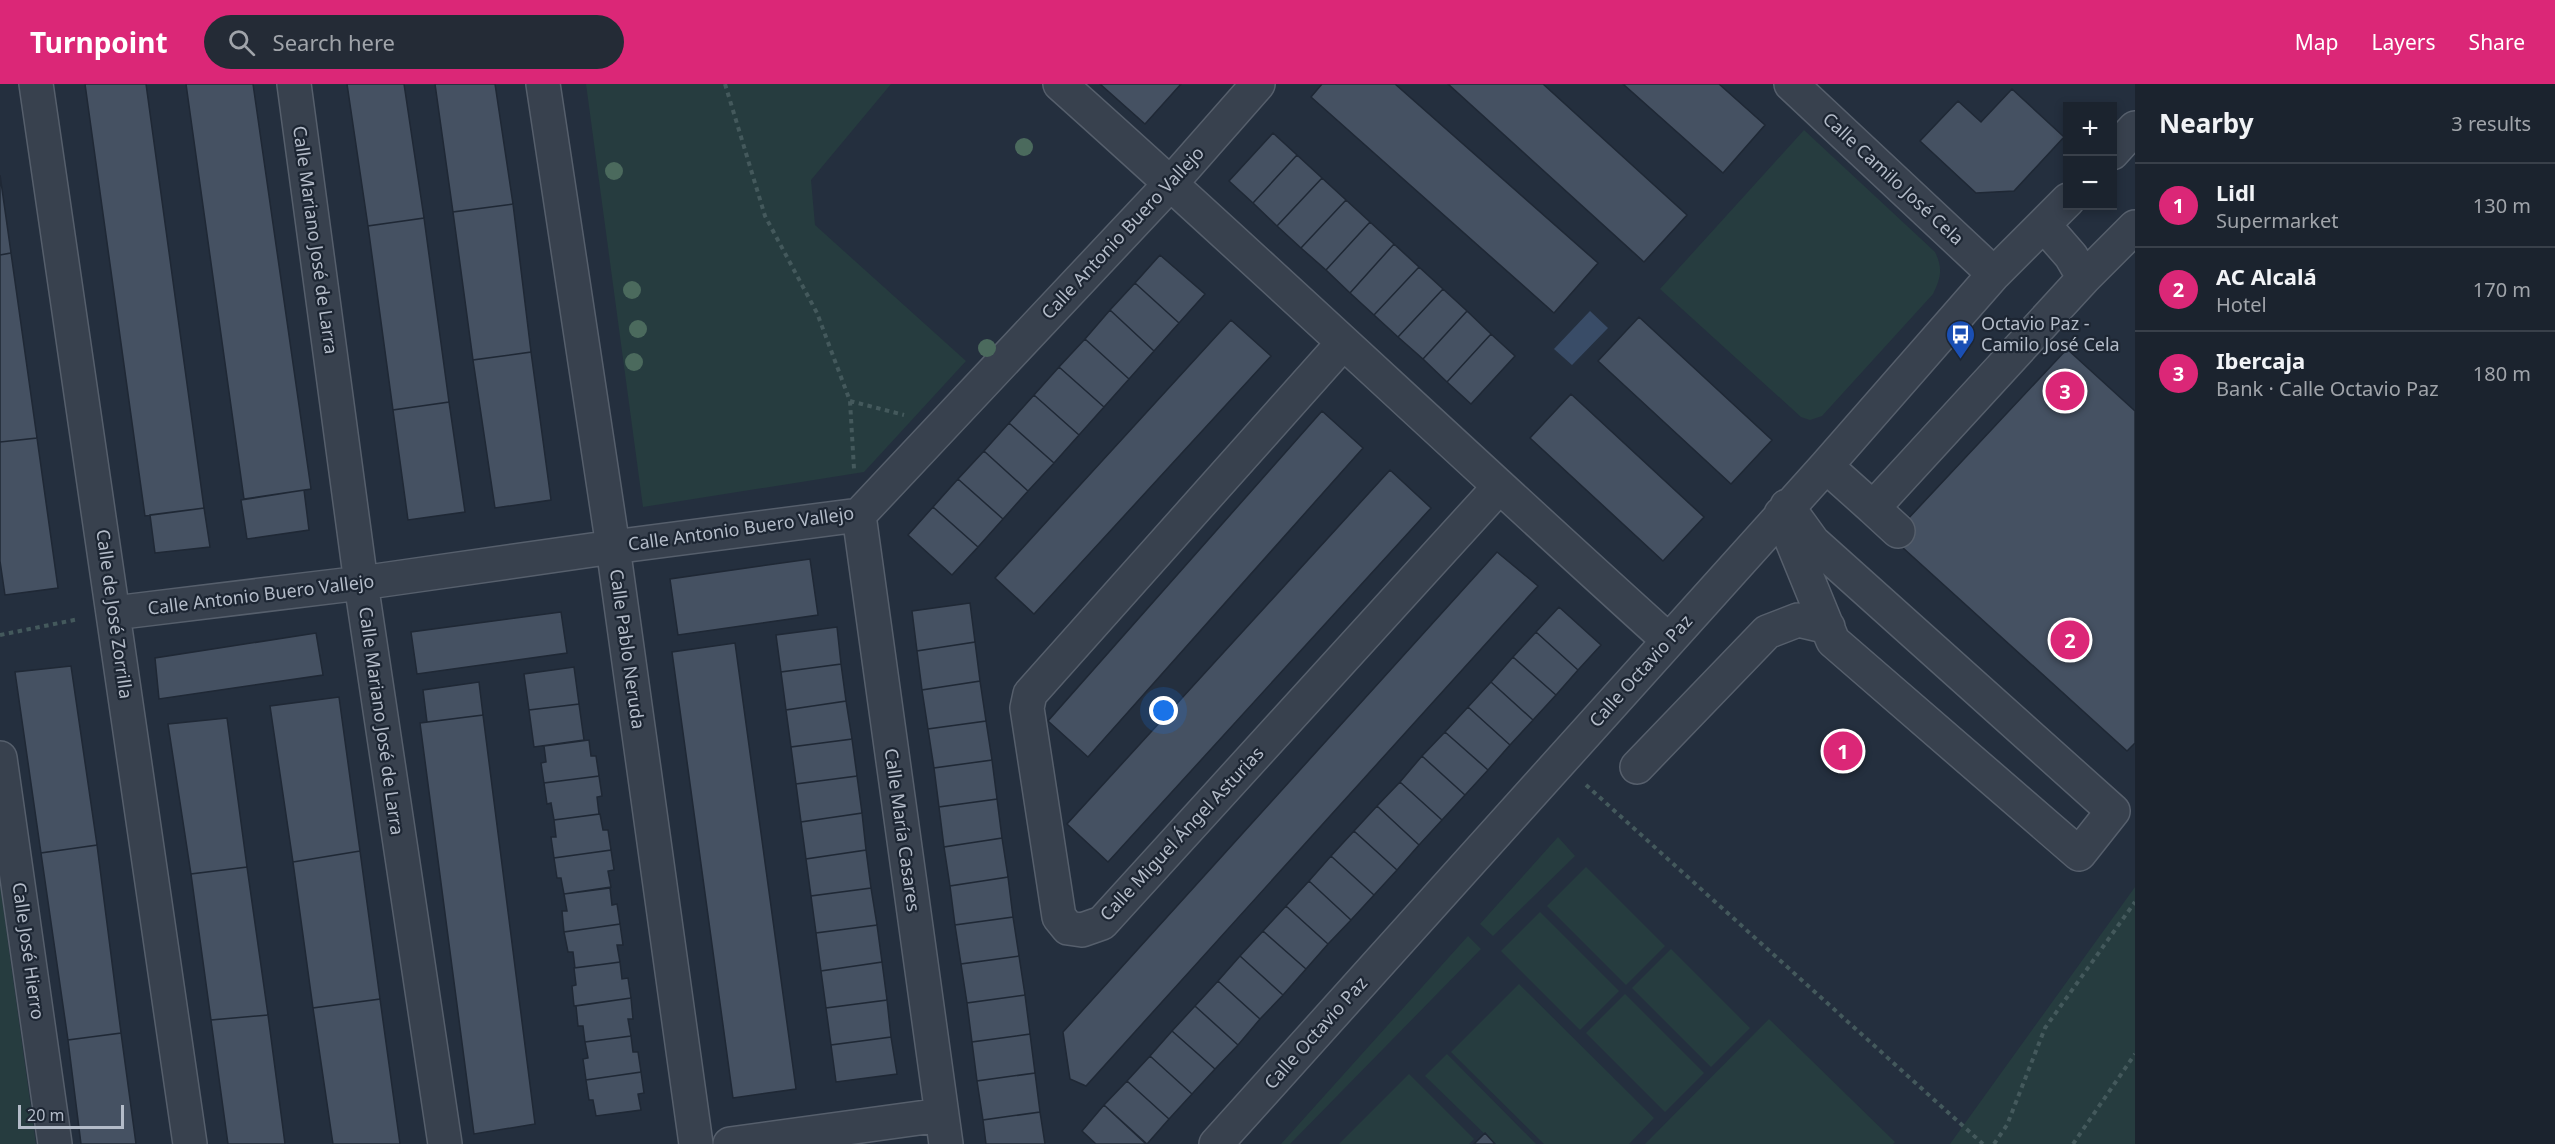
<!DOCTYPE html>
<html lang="en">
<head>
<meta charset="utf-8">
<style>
  :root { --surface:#1b232e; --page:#242b36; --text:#f1f3f6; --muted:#a0a4aa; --line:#39404a; --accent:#db2777 }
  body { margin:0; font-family:"Noto Sans",sans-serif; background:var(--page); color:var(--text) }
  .controls { position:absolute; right:18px; top:18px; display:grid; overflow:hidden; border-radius:0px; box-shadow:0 3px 9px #0003 }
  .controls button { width:54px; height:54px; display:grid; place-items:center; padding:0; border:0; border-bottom:2px solid var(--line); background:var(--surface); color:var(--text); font:30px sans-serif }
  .scale { position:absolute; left:18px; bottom:15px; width:106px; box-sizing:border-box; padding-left:6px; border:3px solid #b4bcc9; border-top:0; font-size:16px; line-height:21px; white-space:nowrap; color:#b4bcc9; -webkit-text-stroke:4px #1d2633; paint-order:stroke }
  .you { position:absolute; left:1164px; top:627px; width:21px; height:21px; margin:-15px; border:4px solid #fff; border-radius:50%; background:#1a73e8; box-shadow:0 0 0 9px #1a73e833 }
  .badge { display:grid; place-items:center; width:39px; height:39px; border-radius:50%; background:var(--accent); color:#fff; font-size:20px; font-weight:700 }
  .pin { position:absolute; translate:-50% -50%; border:3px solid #fff; box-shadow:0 2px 6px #0006 }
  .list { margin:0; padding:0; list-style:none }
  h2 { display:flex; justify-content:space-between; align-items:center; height:78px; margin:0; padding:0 24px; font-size:26px }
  h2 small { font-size:20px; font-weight:400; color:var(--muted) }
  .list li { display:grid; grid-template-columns:39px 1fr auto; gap:18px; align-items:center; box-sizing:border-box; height:84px; padding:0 24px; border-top:2px solid var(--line) }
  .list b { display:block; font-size:22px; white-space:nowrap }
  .list p { margin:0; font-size:20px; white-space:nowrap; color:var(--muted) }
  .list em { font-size:20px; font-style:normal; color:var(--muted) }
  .icon { flex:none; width:33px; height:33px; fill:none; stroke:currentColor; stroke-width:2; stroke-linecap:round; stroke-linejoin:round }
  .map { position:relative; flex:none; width:2135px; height:1060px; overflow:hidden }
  header { display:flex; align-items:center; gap:36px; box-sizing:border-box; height:84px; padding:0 30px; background:var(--accent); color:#fff }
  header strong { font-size:28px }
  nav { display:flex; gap:33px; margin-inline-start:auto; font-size:21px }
  .search { width:420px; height:54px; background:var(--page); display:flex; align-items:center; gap:15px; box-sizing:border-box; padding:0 21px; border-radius:33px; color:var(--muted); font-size:22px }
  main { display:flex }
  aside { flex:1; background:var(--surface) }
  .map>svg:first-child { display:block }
  .green { fill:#263c3f }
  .water { fill:#394c67 }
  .building { fill:#455162; stroke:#1f2835; stroke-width:1.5 }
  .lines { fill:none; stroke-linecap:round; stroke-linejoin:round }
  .minor-casing { stroke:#565f6c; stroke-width:36 }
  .path { stroke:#44595c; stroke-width:4; stroke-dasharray:4.5 4.5; stroke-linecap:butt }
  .minor { stroke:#38414e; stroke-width:33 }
  .tree { fill:#4b6a5d }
  .labels { text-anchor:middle; stroke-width:4.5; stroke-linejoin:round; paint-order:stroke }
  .street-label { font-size:18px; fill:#b4bcc9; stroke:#1d2633 }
  .poi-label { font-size:18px; fill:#b4bcc9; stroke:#1d2633; text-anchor:start }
</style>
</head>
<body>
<header>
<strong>Turnpoint</strong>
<div class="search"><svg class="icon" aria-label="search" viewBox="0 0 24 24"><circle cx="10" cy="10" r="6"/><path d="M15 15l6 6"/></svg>Search here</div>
<nav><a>Map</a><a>Layers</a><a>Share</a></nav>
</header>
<main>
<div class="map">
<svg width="2135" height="1060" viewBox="0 0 2135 1060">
  <rect width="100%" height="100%" fill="#242f3e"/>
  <!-- green -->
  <path class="green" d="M 586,0 L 891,0 L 811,96 L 815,141 L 966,277 L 864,388 L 643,423 Z
    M 1804,46 L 1935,168 C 1943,184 1941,194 1933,210 L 1822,332 L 1810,336 L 1801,333 L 1660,205 Z
    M 1558,753 L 1575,772 L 1493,852 L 1480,840 Z
    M 1586,783 L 1665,862 L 1626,901 L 1547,822 Z
    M 0,801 L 36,1060 L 0,1060 Z
    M 2135,803 L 2135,1060 L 1950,1060 Z
    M 1540,828 L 1619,907 L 1580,946 L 1501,867 Z
    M 1468,852 L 1481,865 L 1290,1060 L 1281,1060 Z
    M 1671,865 L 1750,944 L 1711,983 L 1632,904 Z
    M 1519,900 L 1654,1034 L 1629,1060 L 1544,1060 L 1451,968 Z
    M 1625,910 L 1704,989 L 1665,1028 L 1586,949 Z
    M 1769,935 L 1895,1058 L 1893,1060 L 1645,1060 Z
    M 1447,970 L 1536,1060 L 1495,1060 L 1425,992 Z
    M 1409,990 L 1474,1055 L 1469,1060 L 1339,1060 Z"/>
  <!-- water -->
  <path class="water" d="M 1590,227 L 1608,244 L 1572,281 L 1554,265 Z"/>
  <!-- building -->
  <path class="building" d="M 85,0 L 146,0 L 204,424 L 145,432 Z
    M 186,0 L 253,0 L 311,405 L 244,415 Z
    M 347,0 L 404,0 L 424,134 L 368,142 Z
    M 435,0 L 495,0 L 513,120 L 453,128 Z
    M 1100,0 L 1181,0 L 1145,40 Z
    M 1322,0 L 1395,0 L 1598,179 L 1554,229 L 1311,13 Z
    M 1448,0 L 1543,0 L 1687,131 L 1644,178 Z
    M 1623,0 L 1719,0 L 1765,41 L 1723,89 Z
    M 2012,5 L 2064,53 L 2014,107 L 1976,109 L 1920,57 L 1958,17 L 1981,38 Z
    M 1273,49 L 1297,71 L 1253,119 L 1229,97 Z
    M 1297,71 L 1322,94 L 1277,142 L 1253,119 Z
    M 0,91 L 11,169 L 0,171 Z
    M 1322,94 L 1346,116 L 1301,164 L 1277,142 Z
    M 1346,116 L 1370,138 L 1326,186 L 1301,164 Z
    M 513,120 L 531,268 L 473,276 L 453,128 Z
    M 424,134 L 449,318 L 393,326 L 368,142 Z
    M 1370,138 L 1394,160 L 1350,209 L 1326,186 Z
    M 1394,160 L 1419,183 L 1374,231 L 1350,209 Z
    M 11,169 L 37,354 L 0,358 L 0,171 Z
    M 1160,171 L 1205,210 L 1179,239 L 1135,199 Z
    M 1419,183 L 1443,205 L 1398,253 L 1374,231 Z
    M 1135,199 L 1179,239 L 1154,267 L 1110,226 Z
    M 1443,205 L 1467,227 L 1423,275 L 1398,253 Z
    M 1110,226 L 1154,267 L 1129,295 L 1085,255 Z
    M 1467,227 L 1491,250 L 1447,298 L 1423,275 Z
    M 1639,233 L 1772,356 L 1731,400 L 1598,277 Z
    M 1231,236 L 1271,272 L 1034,530 L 995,494 Z
    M 1491,250 L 1515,272 L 1471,320 L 1447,298 Z
    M 1085,255 L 1129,295 L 1104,323 L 1059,283 Z
    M 2067,265 L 2135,327 L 2135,659 L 2127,667 L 1891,453 Z
    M 531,268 L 551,416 L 495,424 L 473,276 Z
    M 1059,283 L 1104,323 L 1079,351 L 1034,311 Z
    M 1571,310 L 1704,433 L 1663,477 L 1530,354 Z
    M 1034,311 L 1079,351 L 1054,379 L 1009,339 Z
    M 449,318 L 465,428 L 408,436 L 393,326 Z
    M 1322,327 L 1363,364 L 1088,673 L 1048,637 Z
    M 1009,339 L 1054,379 L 1028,407 L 984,367 Z
    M 37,354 L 58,504 L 5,511 L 0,477 L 0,358 Z
    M 984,367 L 1028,407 L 1003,435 L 958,395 Z
    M 1390,386 L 1431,424 L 1108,778 L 1067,740 Z
    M 958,395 L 1003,435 L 978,463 L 933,423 Z
    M 304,406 L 309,446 L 247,455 L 241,416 Z
    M 933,423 L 978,463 L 952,491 L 908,451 Z
    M 204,424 L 210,463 L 155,469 L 150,431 Z
    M 1497,468 L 1538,502 L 1086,1002 L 1070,995 L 1063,948 Z
    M 810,475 L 818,531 L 678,551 L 670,495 Z
    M 970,519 L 975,558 L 917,567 L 912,527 Z
    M 1559,523 L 1601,561 L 1578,586 L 1536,548 Z
    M 561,528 L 567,569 L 417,590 L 411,548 Z
    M 837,543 L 841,580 L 781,588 L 776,551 Z
    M 1536,548 L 1578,586 L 1556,611 L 1513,573 Z
    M 316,549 L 323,591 L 159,615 L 155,574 Z
    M 975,558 L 980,597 L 922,606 L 917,567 Z
    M 735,559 L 796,1005 L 733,1014 L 672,568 Z
    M 1513,573 L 1556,611 L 1533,636 L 1491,598 Z
    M 841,580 L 846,617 L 786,626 L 781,588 Z
    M 71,582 L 97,761 L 41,769 L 15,588 Z
    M 574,583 L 579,620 L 529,626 L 524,590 Z
    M 980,597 L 986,637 L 928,645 L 922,606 Z
    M 479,598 L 483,631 L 427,638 L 423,606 Z
    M 1491,598 L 1533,636 L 1510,661 L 1468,623 Z
    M 339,613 L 360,767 L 293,778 L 270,622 Z
    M 846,617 L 852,655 L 791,663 L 786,626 Z
    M 579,620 L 584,656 L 534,663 L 529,626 Z
    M 1468,623 L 1510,661 L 1488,686 L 1445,648 Z
    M 483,631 L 535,1040 L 474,1050 L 420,639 Z
    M 227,634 L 247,783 L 191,790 L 168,640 Z
    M 986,637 L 992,676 L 934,684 L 928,645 Z
    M 1445,648 L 1488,686 L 1465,711 L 1422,672 Z
    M 852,655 L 857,692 L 796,700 L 791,663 Z
    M 589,656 L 591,672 L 596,672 L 599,692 L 544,699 L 541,679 L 546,678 L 544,662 Z
    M 1422,672 L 1465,711 L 1442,736 L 1400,698 Z
    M 992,676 L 997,715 L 939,723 L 934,684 Z
    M 599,692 L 602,712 L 597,713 L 599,730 L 554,736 L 551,719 L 547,720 L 544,699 Z
    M 857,692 L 862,729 L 801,738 L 796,700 Z
    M 1400,698 L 1442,736 L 1419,761 L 1377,722 Z
    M 997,715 L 1002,754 L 944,763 L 939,723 Z
    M 1377,722 L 1419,761 L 1397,786 L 1354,747 Z
    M 862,729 L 866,766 L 806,775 L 801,738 Z
    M 600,730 L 603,746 L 608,746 L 611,766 L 554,774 L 551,753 L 556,753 L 554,736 Z
    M 1354,747 L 1397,786 L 1374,811 L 1331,772 Z
    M 1002,754 L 1008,793 L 950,802 L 944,763 Z
    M 97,761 L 121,949 L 68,956 L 41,769 Z
    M 611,766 L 614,786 L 608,787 L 611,803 L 564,810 L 561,794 L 557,794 L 554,774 Z
    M 866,766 L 871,804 L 811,812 L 806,775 Z
    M 360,767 L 380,915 L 313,924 L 293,778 Z
    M 1331,772 L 1374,811 L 1351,836 L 1309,797 Z
    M 247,783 L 268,931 L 211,936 L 191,790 Z
    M 1008,793 L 1013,833 L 955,841 L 950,802 Z
    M 1309,797 L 1351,836 L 1328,860 L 1286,822 Z
    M 610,804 L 612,821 L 617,820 L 620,840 L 564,848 L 562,827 L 567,827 L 564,810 Z
    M 871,804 L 877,841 L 816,849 L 811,812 Z
    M 1286,822 L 1328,860 L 1306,885 L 1263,847 Z
    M 1013,833 L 1019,872 L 961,880 L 955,841 Z
    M 620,840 L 623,861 L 617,861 L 620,878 L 575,884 L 573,868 L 568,868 L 564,848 Z
    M 877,841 L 882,878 L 821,887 L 816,849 Z
    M 1263,847 L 1306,885 L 1283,911 L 1240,872 Z
    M 1019,872 L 1025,911 L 967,919 L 961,880 Z
    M 1240,872 L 1283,911 L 1260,935 L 1218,897 Z
    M 620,878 L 622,895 L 628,894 L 631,914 L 574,922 L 572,902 L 576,901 L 574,884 Z
    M 882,878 L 887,916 L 826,924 L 821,887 Z
    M 1218,897 L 1260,935 L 1238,961 L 1195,922 Z
    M 1025,911 L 1030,950 L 972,958 L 967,919 Z
    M 631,914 L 633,935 L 628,935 L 631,952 L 585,958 L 583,942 L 578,942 L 576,922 Z
    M 380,915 L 400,1060 L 333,1060 L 313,924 Z
    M 887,916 L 891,953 L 831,961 L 826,924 Z
    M 1195,922 L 1238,961 L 1215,985 L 1172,947 Z
    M 268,931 L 285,1060 L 228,1060 L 211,936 Z
    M 1172,947 L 1215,985 L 1192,1010 L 1150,972 Z
    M 121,949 L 136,1060 L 81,1060 L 68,956 Z
    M 1030,950 L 1035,989 L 977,997 L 972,958 Z
    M 631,952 L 633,968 L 638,968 L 641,988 L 586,996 L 583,975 L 588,974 L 585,958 Z
    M 891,953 L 897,990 L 836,998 L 831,961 Z
    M 1150,972 L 1192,1010 L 1169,1035 L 1127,997 Z
    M 641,988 L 644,1009 L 638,1010 L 641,1026 L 596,1032 L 593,1016 L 589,1016 L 586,996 Z
    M 1035,989 L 1040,1028 L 983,1036 L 977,997 Z
    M 1127,997 L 1169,1035 L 1147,1060 L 1104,1021 Z
    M 1104,1021 L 1146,1060 L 1096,1060 L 1082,1047 Z
    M 1040,1028 L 1045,1060 L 986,1060 L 983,1036 Z
    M 1485,1049 L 1495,1060 L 1474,1060 Z"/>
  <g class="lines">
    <defs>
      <path id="minor" d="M 36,0 L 190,1060
        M 294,0 L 361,499 L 445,1060
        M 543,0 L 613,463 L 696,1060
        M 1060,0 C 1265,183 1464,372 1668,556
        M 1791,0 L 1994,190
        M 2112,69 L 2135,44
        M 2084,194 L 2135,143
        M 1343,259 L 1030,610 L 1027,624 L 1059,833 L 1068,844 L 1082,846 L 1102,839 L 1499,403
        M 1826,382 L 1873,424 L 2084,194 L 2071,172 L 2044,141
        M 1873,424 L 1898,447
        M 1781,430 L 1833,557 L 2079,770 L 2113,727 L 1813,458 L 1787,422
        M 859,431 L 946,1060
        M 114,529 L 361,499 L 613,463 L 859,431 L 1171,99 L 1258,0
        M 0,674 L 55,1060
        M 1637,683 L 1767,548 L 1798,536 L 1828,543
        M 730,1060 L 941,1031
        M 1216,1060 L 1826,382 L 1994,190 L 2068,116"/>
    </defs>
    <!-- minor casing -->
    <use href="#minor" class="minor-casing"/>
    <!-- path -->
    <path class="path" d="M 725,0 L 765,132 L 817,229 L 850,317 L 854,385
      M 850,317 L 904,331
      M 0,551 L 79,535
      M 1586,701 L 1983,1060
      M 1994,1060 L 2007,1041 L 2045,944 L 2135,818
      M 2073,1060 L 2135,970"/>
    <!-- minor -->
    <use href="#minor" class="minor"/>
  </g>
  <!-- trees -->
  <g class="tree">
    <circle cx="1024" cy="63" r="9"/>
    <circle cx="614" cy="87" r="9"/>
    <circle cx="632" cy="206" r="9"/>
    <circle cx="638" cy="245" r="9"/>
    <circle cx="987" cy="264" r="9"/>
    <circle cx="634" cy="278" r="9"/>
  </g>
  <!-- icons -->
  <defs>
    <symbol id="bus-pin" viewBox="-11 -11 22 30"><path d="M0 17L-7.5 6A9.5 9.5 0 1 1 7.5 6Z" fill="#1a4fb4" stroke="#1d2633"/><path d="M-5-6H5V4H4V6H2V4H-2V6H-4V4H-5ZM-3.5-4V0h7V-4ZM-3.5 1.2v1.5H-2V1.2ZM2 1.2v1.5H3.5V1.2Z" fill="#fff"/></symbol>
  </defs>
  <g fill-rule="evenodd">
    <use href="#bus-pin" x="1944" y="234" width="33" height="45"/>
  </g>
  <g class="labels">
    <!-- street labels -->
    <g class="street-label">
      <text transform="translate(1893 95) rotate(43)" y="6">Calle Camilo José Cela</text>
      <text transform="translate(1123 149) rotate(-47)" y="6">Calle Antonio Buero Vallejo</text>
      <text transform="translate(315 156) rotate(82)" y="6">Calle Mariano José de Larra</text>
      <text transform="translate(741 445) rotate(-8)" y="6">Calle Antonio Buero Vallejo</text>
      <text transform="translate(261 511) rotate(-7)" y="6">Calle Antonio Buero Vallejo</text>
      <text transform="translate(114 530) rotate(82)" y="6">Calle de José Zorrilla</text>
      <text transform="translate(627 565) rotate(82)" y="6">Calle Pablo Neruda</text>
      <text transform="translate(1641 587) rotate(-48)" y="6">Calle Octavio Paz</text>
      <text transform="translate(381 637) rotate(82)" y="6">Calle Mariano José de Larra</text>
      <text transform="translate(902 746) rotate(82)" y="6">Calle María Casares</text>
      <text transform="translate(1182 750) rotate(-47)" y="6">Calle Miguel Ángel Asturias</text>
      <text transform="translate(28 867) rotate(82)" y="6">Calle José Hierro</text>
      <text transform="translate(1316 949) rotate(-48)" y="6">Calle Octavio Paz</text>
    </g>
    <!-- poi labels -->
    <g class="poi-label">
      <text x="1981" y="246">Octavio Paz -<tspan x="1981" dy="21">Camilo José Cela</tspan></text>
    </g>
  </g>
</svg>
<div class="controls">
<button>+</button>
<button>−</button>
</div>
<div class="scale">20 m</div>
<div class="you"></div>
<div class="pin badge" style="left:1843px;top:667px">1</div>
<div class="pin badge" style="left:2070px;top:556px">2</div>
<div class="pin badge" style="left:2065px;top:307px">3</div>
</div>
<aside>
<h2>Nearby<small>3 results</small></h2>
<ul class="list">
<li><span class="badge">1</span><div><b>Lidl</b><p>Supermarket</p></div><em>130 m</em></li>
<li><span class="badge">2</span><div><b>AC Alcalá</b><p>Hotel</p></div><em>170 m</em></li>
<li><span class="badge">3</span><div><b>Ibercaja</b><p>Bank · Calle Octavio Paz</p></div><em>180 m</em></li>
</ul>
</aside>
</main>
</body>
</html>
